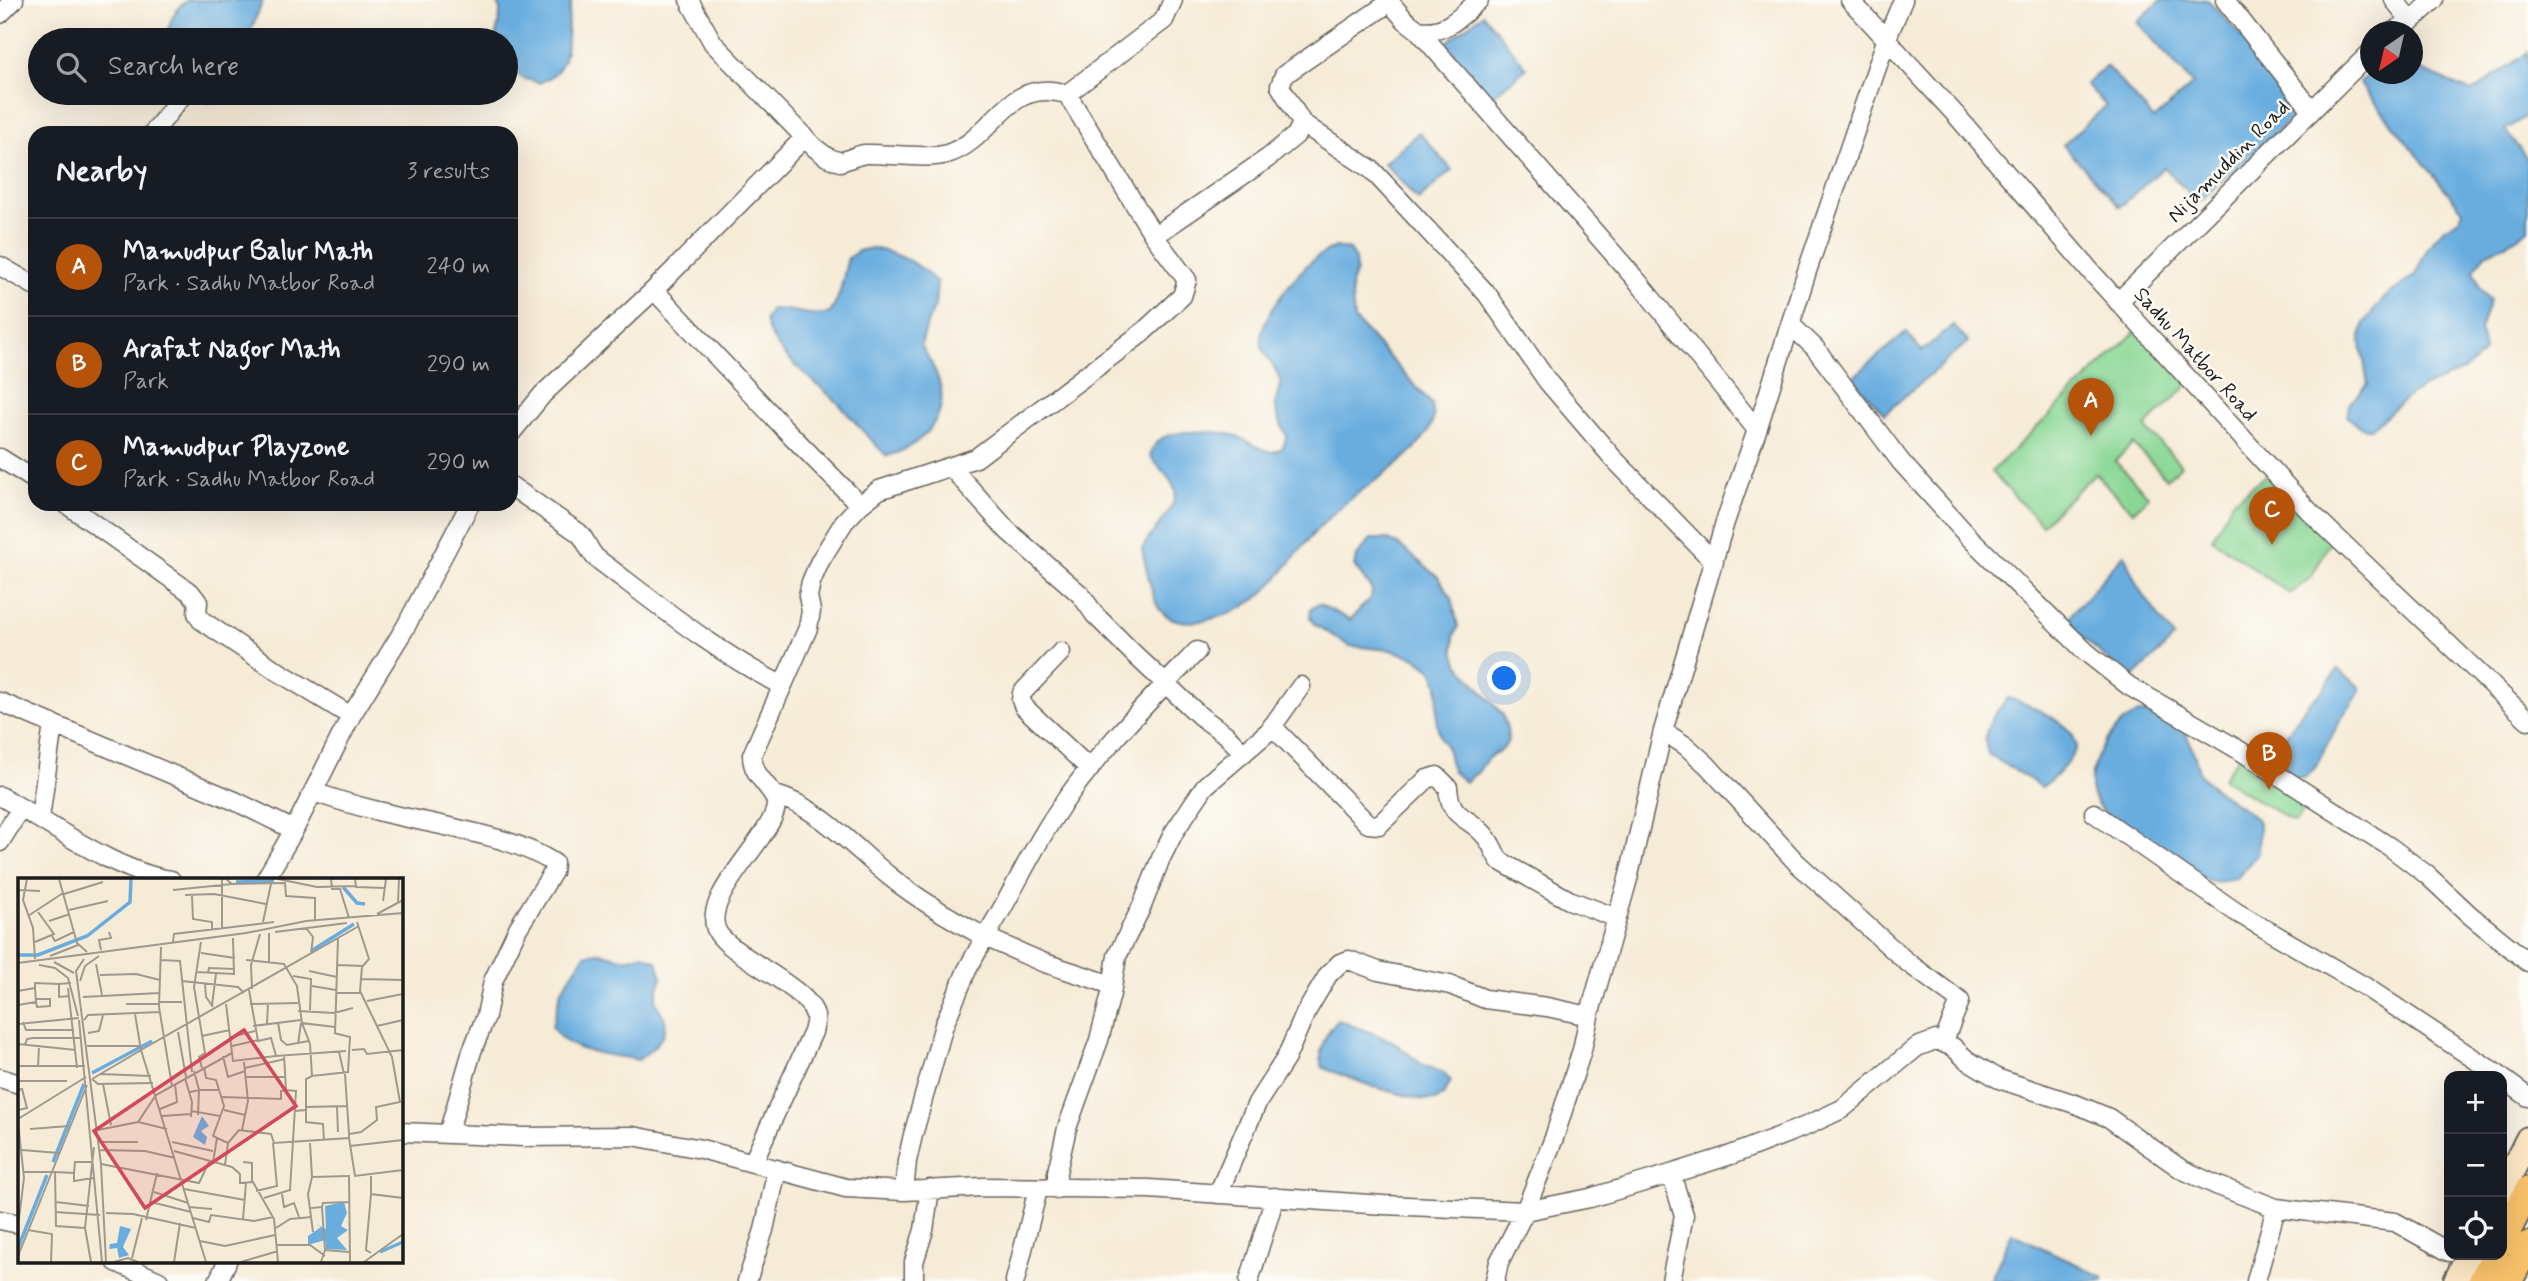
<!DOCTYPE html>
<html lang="en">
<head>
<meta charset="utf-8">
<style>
  :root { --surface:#171b24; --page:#242831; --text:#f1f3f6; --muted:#9ea1a6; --line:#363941; --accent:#b45309 }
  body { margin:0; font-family:Mynerve,sans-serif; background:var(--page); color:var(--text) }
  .controls { position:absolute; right:21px; bottom:21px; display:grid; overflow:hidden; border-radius:14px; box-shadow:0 7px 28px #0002 }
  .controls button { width:63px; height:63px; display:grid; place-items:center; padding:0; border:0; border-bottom:2px solid var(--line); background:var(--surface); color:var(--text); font:35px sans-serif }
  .compass { position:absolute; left:2360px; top:21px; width:63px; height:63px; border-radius:50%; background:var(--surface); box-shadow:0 7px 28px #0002; rotate:214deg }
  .you { position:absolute; left:1505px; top:679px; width:24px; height:24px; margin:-18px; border:5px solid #fff; border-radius:50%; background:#1a73e8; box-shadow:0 0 0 10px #1a73e833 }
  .badge { display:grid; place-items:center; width:46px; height:46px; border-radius:50%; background:var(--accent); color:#fff; font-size:23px; font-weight:700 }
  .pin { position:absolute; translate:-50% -58px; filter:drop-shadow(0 2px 4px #0008) }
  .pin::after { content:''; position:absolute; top:37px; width:24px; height:21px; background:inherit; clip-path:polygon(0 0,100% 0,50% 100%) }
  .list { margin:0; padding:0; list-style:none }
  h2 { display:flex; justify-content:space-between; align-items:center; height:91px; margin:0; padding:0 28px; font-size:30px }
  h2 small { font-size:23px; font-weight:400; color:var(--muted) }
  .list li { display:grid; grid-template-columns:46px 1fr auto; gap:21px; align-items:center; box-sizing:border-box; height:98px; padding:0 28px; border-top:2px solid var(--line) }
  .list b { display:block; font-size:26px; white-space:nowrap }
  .list p { margin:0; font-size:23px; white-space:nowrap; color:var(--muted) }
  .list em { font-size:23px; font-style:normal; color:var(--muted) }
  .icon { flex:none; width:38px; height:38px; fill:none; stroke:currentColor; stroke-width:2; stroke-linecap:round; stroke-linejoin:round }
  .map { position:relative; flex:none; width:2528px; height:1281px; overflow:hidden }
  .search { position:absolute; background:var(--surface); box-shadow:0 7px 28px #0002; left:28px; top:28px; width:490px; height:77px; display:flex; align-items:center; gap:18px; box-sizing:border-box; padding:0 24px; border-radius:38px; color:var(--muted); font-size:26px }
  .panel { position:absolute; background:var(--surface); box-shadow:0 7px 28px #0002; left:28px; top:126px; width:490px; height:385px; border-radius:21px }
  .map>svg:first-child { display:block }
  .green { fill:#8ad795; stroke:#537a58; stroke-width:2 }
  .water { fill:#69addf; stroke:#42647e; stroke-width:2 }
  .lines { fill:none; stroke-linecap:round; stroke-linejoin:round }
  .street-casing { stroke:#68645d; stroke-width:21 }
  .secondary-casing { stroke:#68645d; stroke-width:28 }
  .primary-casing { stroke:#68645d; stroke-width:30 }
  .street { stroke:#fff; stroke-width:18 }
  .secondary { stroke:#fce6c4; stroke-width:24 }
  .primary { stroke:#f7c06b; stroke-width:26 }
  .labels { text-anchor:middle; stroke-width:5; stroke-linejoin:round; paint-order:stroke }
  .street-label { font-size:21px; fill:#1c1c1c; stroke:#fdfcf7 }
  .inset-river { fill:none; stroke:#69addf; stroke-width:3.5 }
  .inset-road { fill:none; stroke:#9f988c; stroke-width:2 }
  .view { fill:#d1495b; fill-opacity:0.15; stroke:#d1495b; stroke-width:3.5 }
  .inset-edge { fill:none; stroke:#1c1c1c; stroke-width:3.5 }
</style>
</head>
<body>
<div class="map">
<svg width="2528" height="1281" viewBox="0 0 2528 1281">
  <rect width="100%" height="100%" fill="#fdfcf7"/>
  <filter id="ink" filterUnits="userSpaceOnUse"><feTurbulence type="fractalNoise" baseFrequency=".0143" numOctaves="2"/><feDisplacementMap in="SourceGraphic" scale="14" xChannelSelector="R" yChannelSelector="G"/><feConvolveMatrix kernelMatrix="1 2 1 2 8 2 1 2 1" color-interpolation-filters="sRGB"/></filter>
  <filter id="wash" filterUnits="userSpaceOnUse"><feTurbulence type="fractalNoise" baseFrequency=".00686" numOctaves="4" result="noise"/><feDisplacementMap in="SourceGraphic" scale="28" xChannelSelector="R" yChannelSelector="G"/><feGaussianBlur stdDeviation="1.57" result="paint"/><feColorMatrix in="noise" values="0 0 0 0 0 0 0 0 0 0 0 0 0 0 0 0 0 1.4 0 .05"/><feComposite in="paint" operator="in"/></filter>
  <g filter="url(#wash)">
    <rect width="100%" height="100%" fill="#f6ebd7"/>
    <!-- green -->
    <path class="green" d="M 2141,326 L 2188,381 L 2185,388 L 2145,427 L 2181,465 L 2167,479 L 2133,444 L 2115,461 L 2149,497 L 2133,512 L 2095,473 L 2042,525 L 1991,472 Z
      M 2270,472 L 2332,539 L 2311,577 L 2290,594 L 2212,539 L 2232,502 Z
      M 2239,755 L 2309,801 L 2295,823 L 2223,779 Z"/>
    <!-- water -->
    <path class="water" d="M 187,0 L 263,0 L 247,40 L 166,40 C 169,23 173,11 187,0 Z
      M 496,0 L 572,0 C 561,34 579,67 539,83 L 522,78 L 506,63 L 506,40 L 496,40 C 496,25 505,13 496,0 Z
      M 2161,0 L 2208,0 L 2305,106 L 2198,203 L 2164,167 L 2120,207 L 2063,145 L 2106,106 L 2086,84 L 2106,66 L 2154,119 L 2193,84 L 2137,22 Z
      M 1483,14 L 1527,68 L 1490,98 L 1446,43 Z
      M 2528,52 L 2528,115 L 2505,130 L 2528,160 L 2528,229 L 2519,237 L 2486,254 L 2474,270 L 2480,289 L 2490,300 L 2480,330 L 2484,352 C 2466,376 2437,379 2413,393 C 2403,399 2375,427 2371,428 C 2362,430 2353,422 2347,416 L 2349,404 L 2368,384 L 2360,338 L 2364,323 L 2383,299 L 2415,275 L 2428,247 L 2444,228 L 2459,219 L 2463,211 L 2359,83 L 2370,73 L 2412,74 L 2413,66 L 2472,92 Z
      M 191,93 L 223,93 L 218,101 L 208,102 Z
      M 1419,132 L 1452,170 L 1418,200 L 1384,163 Z
      M 1336,247 L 1349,250 L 1355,259 L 1356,271 L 1351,285 L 1354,319 L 1432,404 C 1433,409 1434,415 1433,420 C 1424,451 1377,478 1353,497 C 1340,507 1325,521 1314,533 C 1279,574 1260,614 1199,621 C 1185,623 1170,621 1160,610 C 1152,601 1145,562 1142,549 C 1150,532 1182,504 1174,487 C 1169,475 1157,467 1150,455 C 1152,450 1154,445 1158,441 C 1172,428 1216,431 1233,435 C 1246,439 1256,448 1268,451 C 1275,453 1278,450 1283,447 L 1287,436 C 1282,426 1274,413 1276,401 C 1277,393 1281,388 1280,380 C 1276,364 1259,354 1261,336 C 1264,314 1296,274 1313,260 C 1320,254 1328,251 1336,247 Z
      M 872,248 C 899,254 918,262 937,283 L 935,306 L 928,321 L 921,345 C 928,357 937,371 940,385 C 949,420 917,448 887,456 C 869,440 855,421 839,404 C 815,380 772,354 765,320 L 771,309 C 792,308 810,318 830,313 C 842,295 842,279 848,258 L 858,251 Z
      M 1953,325 L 1968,342 L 1884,414 L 1852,378 L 1906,332 L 1922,351 Z
      M 1371,539 L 1386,539 L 1398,544 L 1438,577 L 1452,598 L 1458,627 L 1454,636 L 1454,651 L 1459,665 L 1503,715 L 1507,729 L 1508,741 L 1503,749 L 1487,759 L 1478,772 L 1465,782 L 1452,771 L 1448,751 L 1441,738 L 1437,725 L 1438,686 L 1433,671 L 1414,657 L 1390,650 L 1350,646 L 1314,624 L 1310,617 L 1311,609 L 1319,604 L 1350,620 L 1371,597 L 1372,590 L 1355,567 L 1357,556 Z
      M 2124,554 L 2138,587 L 2174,638 L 2131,680 L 2065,622 Z
      M 2338,669 L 2361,688 L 2361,691 L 2341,719 L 2315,768 L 2304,778 C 2292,778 2276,769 2273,756 L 2275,750 L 2308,703 L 2318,696 Z
      M 2008,698 C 2026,702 2062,720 2073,735 C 2073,736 2076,745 2077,746 C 2068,764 2058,775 2042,787 L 1988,754 C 1980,731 1993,715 2008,698 Z
      M 2139,713 C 2167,714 2185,723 2193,751 C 2197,762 2197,773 2206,781 C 2222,797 2243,805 2259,822 L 2258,853 L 2236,879 C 2227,880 2217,883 2209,881 C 2198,877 2188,866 2178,859 C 2158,846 2105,821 2095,801 C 2082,775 2103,742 2121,724 C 2126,719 2133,716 2139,713 Z
      M 600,952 C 616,957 627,962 642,954 L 657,961 L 662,978 C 659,985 656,992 656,1000 C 656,1007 663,1012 665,1020 C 668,1038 650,1051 638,1060 C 609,1053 569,1056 552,1027 L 561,991 L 585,955 Z
      M 1338,1020 L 1392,1041 L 1423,1065 L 1444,1073 L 1451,1081 L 1444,1094 L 1435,1100 L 1419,1099 L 1374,1087 L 1323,1068 C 1317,1049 1325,1034 1338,1020 Z
      M 2012,1233 L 2103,1277 L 2103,1281 L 1990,1281 Z"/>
  </g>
  <g filter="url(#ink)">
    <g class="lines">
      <defs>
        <path id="street" d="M 689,0 L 713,43 L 815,148 L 827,157 L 840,162 C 848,160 857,155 865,154 C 886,153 928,160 947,154 C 995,139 1005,76 1067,94 L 1154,236 L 1187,280 L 1182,296 L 1142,333 L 976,458 L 879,490 L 860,505 L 844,522 L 820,561 L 811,582 L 808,596 L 811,611 L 808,628 L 752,755 C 752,780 778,789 776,806 C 772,839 697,899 718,933 C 733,957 810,988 815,1016 C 816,1020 814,1028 813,1032 L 753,1162
          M 1388,0 L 1405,20 L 1418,30 L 1639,283 L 1757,430
          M 1850,0 L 1956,115 L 2093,274 L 2309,511 L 2528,720
          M 2225,0 L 2311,109
          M 2394,0 L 2411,21
          M 0,14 L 14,0
          M 1418,30 C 1445,35 1460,17 1479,0
          M 2393,32 L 2411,21 L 2434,0
          M 1067,94 L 1164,20 L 1173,0
          M 1302,123 L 1372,170 L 1487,294 L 1548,382 L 1613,458 L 1714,562
          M 153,133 L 181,97
          M 1154,236 L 1268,158 L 1296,135 L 1302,123 L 1280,86 L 1284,75 L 1390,2
          M 0,266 L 35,286
          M 654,290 L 784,428 L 860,505
          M 2118,302 L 2370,53
          M 1790,324 L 1815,348 L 1901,462 L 1967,535 L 2086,652 L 2129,686 L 2239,750 L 2390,847 L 2427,875 L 2471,916 L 2528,962
          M 511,433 L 543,394 L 654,290 L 805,137
          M 0,458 L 35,480
          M 951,467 L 1008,531 L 1081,595 L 1095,615 L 1134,654 L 1200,716 L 1225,734 L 1244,753
          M 511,486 L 579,533 C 587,541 588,550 596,558 C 656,603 714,651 781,685
          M 66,504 L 191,593 L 198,602 L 197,613 L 201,620 L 274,669 L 351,716
          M 1061,652 L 1022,693 L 1021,700 L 1024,707 L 1090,769
          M 0,702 L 235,801 L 294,830
          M 1272,726 L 1368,824 L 1379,825 L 1427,779 L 1437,776 L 1448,787 C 1450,821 1469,815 1486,837 C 1492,844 1494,853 1500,861 L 1569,900 L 1617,918
          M 1663,731 L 1686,746 L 1707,765 L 1797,863 L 1907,962 L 1960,1001 L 1943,1043
          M 314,792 C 355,807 398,816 441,825 C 480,834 519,841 554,863 L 553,872 L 518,928 L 493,981 L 486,1016 L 472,1051 L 448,1134
          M 775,795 C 819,807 854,848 889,876 C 919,900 951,919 985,937 L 967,970 L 944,1025 L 913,1135 L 907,1161 L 904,1191
          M 0,796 C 50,823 115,872 171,880
          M 2094,813 L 2236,912 L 2364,986 L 2500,1076
          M 40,818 L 53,724
          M 0,842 L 21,808
          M 265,880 L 294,830 L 351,716 L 405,628 L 470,504
          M 1112,985 L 1042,962 L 985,937 C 1012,896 1031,849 1060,808 C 1098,752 1150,700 1197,651
          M 0,1078 L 19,1084
          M 2502,1078 L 2528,1097
          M 401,1132 L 523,1137 L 633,1136 L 701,1149 L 846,1188 L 904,1191 L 983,1187 L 1149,1189 L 1384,1205 L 1525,1211 L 1590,1198 L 1671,1174 L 1731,1155 L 1806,1126 L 1842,1109 L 1917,1047 L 1936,1040 L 1953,1047 L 1967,1060 L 1999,1079 L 2078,1105 L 2109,1118 L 2181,1169 L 2216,1185 L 2276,1208 L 2395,1222 L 2449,1252
          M 1057,1189 L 1057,1172 L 1067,1128 L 1099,1040 L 1111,994 L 1117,956 L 1142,906 L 1161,858 L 1174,832 L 1205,786 L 1269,731 L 1301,686
          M 1218,1194 L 1257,1103 L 1286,1058 L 1305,1014 L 1328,975 L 1340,963 L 1349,960 L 1378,971 L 1450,985 L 1485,999 L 1547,1007 L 1589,1016
          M 0,1220 L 19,1224
          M 116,1262 L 159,1281
          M 218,1281 L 227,1262
          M 747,1281 L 764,1230 L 777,1169
          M 914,1281 L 914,1262 L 924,1230 L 930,1189
          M 1015,1281 L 1038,1189
          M 1249,1281 L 1275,1197
          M 1495,1281 L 1499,1262 L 1525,1211 L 1554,1138 L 1582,1050 L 1589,1016 L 1628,879 L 1663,731 L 1725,522 L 1757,430 L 1807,271 L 1887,38 L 1903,0
          M 1671,1281 L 1684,1215 L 1671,1174
          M 2256,1281 L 2276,1208"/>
        <path id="secondary" d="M 2502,1191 L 2528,1139
          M 2456,1281 L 2469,1255"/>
        <path id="primary" d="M 2502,1242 L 2528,1190
          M 2482,1281 L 2495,1255
          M 2509,1281 L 2528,1245"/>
      </defs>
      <!-- street casing -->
      <use href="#street" class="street-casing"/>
      <!-- secondary casing -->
      <use href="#secondary" class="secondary-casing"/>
      <!-- primary casing -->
      <use href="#primary" class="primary-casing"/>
      <!-- street -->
      <use href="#street" class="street"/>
      <!-- secondary -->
      <use href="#secondary" class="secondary"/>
      <!-- primary -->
      <use href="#primary" class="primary"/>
    </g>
  </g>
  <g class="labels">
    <!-- street labels -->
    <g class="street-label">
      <text transform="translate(2228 161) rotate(-45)" y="7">Nijamuddin Road</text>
      <text transform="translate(2196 354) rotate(48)" y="7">Sadhu Matbor Road</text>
    </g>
  </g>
  <!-- overview -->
  <g transform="translate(18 878)">
    <rect width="385" height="385" fill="#f6ebd7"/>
    <path d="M 184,238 L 191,248 L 183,253 L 189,259 L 187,267 L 175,259 ZM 326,324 L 329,335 L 323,348 L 330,352 L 319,360 L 329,372 L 308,371 L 307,362 L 290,367 L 290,358 L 303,349 L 298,346 L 308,351 L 307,328 ZM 102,348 L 113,351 L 105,369 L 111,377 L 101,380 L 99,370 L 91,371 L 92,366 L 99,365 Z" fill="#69addf"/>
    <path class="inset-river" d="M 218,4 L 256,3M 325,9 L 339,25 L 347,26M 293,73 L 336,46M 0,77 L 20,77 L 69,58 L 112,24 L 113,1M 74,195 L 134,163M 35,284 L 66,206M 0,370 L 29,297M 362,374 L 385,364"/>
    <path class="inset-road" d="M 9,1 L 5,22 L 15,50 L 17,81M 41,1 L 59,65 L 69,74M 204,1 L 204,50M 208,1 L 214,6 L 267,5 L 268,18 L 297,20 L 297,42M 260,1 L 299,9 L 337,8M 313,1 L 314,11 L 322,11 L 331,40M 337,1 L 338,9 L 367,10M 0,12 L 22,13M 155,12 L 214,6M 46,16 L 85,4M 167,17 L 196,16 L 248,26M 174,18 L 175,41 L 194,44 L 194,52M 365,23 L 368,1M 380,24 L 381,1M 51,32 L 90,23M 359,36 L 385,22M 10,38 L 45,15M 31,43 L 52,36M 245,44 L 254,1M 288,50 L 295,59 L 293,76M 257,54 L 329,45M 251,55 L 251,86M 34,58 L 37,63 L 56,54M 17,64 L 36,56 L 20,34M 155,64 L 156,56 L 256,44M 183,64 L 176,109 L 187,175 L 181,179 L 184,190M 143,69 L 141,129 L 154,208M 83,72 L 81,62 L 93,60 L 91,54M 183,75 L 217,80M 32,78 L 60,67M 66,81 L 58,93 L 83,286 L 88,384M 143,82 L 162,83 L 174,194M 228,82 L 266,86 L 279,108 L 284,145 L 317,149M 36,84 L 56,95M 0,85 L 228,55 L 288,43 L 385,35M 78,86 L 84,117M 21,87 L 37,90 L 50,100 L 60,138M 320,87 L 345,88M 291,93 L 319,99M 179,94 L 216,96 L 215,60M 190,95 L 191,90 L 217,91M 82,97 L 118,96 L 142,102M 275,98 L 293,101 L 292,132M 343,101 L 385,102M 62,103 L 67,88 L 81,78M 164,103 L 220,109 L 226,115M 187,106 L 188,119 L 195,129M 294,108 L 318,112M 17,109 L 17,105 L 41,106M 50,110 L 59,190M 234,111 L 233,87 L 242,56M 231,112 L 240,163 L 253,160 L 258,178 L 328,173M 0,113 L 17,110 L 18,124 L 0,127M 318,115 L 343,115M 51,118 L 41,119 L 41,106 L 53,105M 65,119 L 141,115M 18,121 L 32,121 L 32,128 L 19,129 L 18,124M 349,123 L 385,116M 141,124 L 164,124M 108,126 L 141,126M 208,126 L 215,183 L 258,178M 232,126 L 280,125M 194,127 L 198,96M 280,133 L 316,135 L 335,130M 61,142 L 84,384M 66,142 L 70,137 L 142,134M 5,144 L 8,152 L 56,152M 260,145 L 263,162 L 269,167 L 291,163M 284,145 L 292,166 L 294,198 L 330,194 L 332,159 L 316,155M 0,146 L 61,140M 249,146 L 250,125M 235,148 L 283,142M 359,148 L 385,142M 160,154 L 168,199M 70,155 L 81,153 L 85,137M 317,156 L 320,60M 184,158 L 212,152M 213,159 L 237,153M 0,166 L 58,172M 280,166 L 283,145M 7,167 L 9,161 L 15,160 L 63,160M 69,168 L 122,168M 214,168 L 240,162M 334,172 L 346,171 L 349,176 L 385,172M 321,174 L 326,196M 205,178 L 210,199 L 227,193M 0,188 L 67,188M 20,189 L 21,168M 186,189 L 188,200 L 198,202 L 206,228 L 195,258 L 210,265M 227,190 L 267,181M 176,193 L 181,212 L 200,212M 82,196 L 133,198M 327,196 L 331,256M 228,199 L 268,199M 167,200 L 174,224 L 173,239M 74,201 L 123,172 L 117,136M 74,201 L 80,206 L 135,205M 0,203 L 49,203M 85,206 L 93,247M 0,212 L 4,211 L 9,230 L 0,232M 172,214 L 181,212 L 180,237M 204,219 L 263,221 L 263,213 L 268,212M 288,229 L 329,228M 319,229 L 320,254M 142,231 L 159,224 L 157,206M 206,232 L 227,237M 288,232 L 288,244 L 305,246 L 306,263M 173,233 L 202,238M 276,233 L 288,232 L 288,201 L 294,198M 144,238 L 173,236M 0,241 L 68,199M 0,244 L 6,300 L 0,349M 120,244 L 149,251M 12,251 L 51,248M 80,252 L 120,244 L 138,217 L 214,175M 224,252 L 230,223 L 226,184M 331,260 L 337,298 L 385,292M 81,264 L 120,264M 154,264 L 195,273M 292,265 L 294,299 L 332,298M 332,268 L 385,262M 4,272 L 41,275M 82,272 L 127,273 L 157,280M 156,273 L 214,289 L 222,296 L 222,305 L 235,304 L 256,341 L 260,384M 195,284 L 199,260M 225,284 L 234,285 L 234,304M 83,286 L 181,305 L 191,284M 207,287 L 210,265 L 221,252 L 253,256 L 256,265 L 331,260 L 331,256 L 343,254 L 359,242 L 358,229 L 382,224 L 374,179 L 342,113 L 344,89 L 351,81 L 339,44M 6,294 L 37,294 L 38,348 L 67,350M 37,294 L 56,295 L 56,303 L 75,300M 56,295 L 57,284 L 74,284M 331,298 L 332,384M 353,298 L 353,316 L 385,320M 294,299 L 290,316 L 295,354M 166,311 L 227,322M 238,313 L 259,308 L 255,265M 136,314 L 170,325M 264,316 L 266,329 L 276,325 L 281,339M 246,320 L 272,312 L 278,213 L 268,212 L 266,177M 38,324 L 71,328M 133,324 L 173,334M 171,329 L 194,331M 304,329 L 305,325 L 331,324M 293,330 L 304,329 L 307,372M 37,334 L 82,337M 88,335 L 115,336 L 178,350M 175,340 L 191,344 L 193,337 L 236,343 L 255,339M 225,341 L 228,305M 128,342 L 139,295M 258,350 L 272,341 L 294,339M 10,352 L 34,356 L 33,384M 182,363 L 207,368 L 257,357M 259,367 L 292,367 L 307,378M 353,375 L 348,372 L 353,316M 0,378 L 69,207M 114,380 L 124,340M 73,384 L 67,350 L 76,269M 96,384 L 110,380 L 120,384M 156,384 L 162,345M 188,384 L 123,172 L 341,48M 223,384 L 260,373M 303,384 L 307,372 L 331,374M 346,384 L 385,356"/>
    <path class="view" d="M 226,152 L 278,228 L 127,330 L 76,253 Z"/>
    <rect width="385" height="385" class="inset-edge"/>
  </g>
</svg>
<div class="controls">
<button>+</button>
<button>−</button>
<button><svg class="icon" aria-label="locate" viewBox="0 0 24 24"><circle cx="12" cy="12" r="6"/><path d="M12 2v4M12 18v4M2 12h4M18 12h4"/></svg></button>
</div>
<svg class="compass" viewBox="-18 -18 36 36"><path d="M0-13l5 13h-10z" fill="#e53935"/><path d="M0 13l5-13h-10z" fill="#9ea1a6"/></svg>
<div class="you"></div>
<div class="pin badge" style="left:2091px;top:436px">A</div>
<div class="pin badge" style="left:2269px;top:790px">B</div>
<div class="pin badge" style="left:2272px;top:545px">C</div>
<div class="search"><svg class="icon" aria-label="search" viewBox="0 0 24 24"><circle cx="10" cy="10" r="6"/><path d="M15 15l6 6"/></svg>Search here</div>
<section class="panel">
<h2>Nearby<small>3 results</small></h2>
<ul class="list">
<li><span class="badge">A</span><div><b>Mamudpur Balur Math</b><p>Park · Sadhu Matbor Road</p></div><em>240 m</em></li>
<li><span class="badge">B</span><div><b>Arafat Nagor Math</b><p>Park</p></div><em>290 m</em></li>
<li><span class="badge">C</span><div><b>Mamudpur Playzone</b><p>Park · Sadhu Matbor Road</p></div><em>290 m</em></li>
</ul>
</section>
</div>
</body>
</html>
